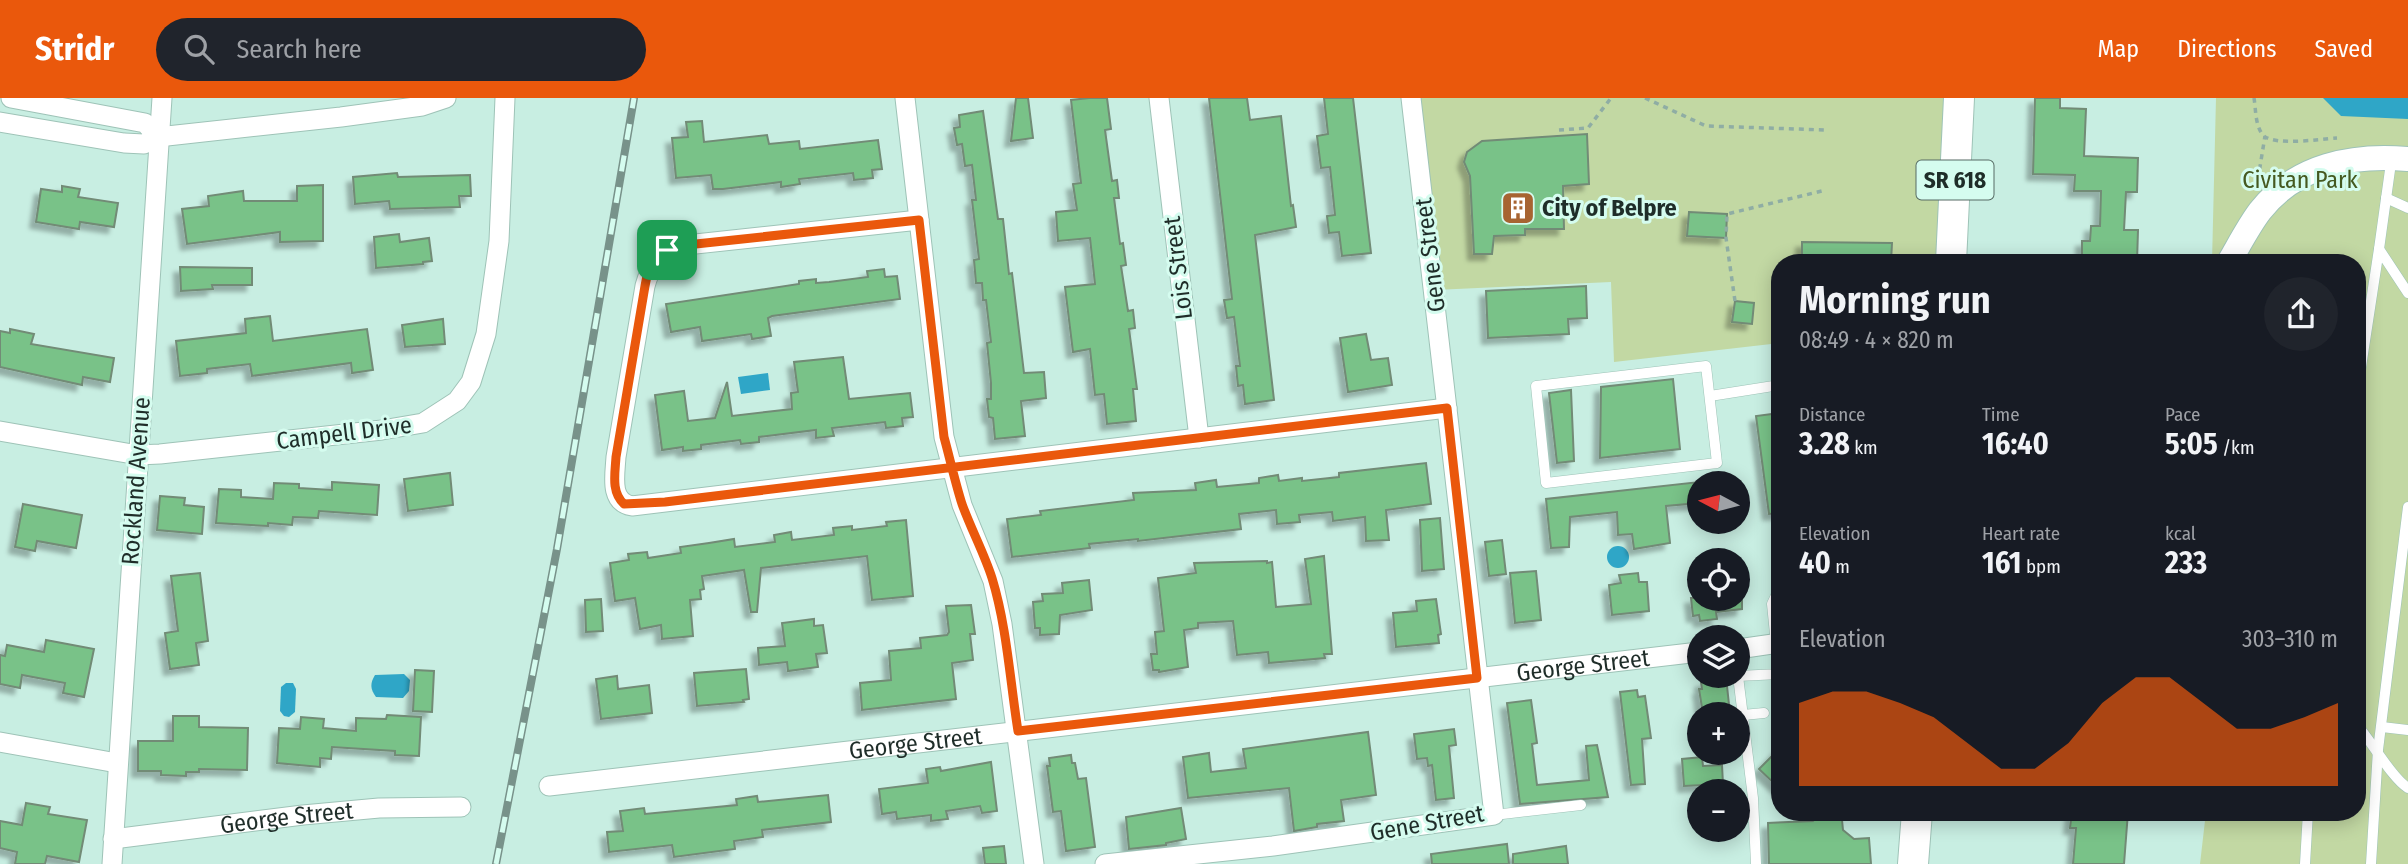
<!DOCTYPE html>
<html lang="en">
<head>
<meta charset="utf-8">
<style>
  body { margin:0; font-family:"Fira Sans Condensed",sans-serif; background:#20242c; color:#f1f3f6; height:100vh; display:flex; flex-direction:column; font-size:26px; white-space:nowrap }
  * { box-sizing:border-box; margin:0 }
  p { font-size:23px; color:#9ea1a6 }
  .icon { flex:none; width:38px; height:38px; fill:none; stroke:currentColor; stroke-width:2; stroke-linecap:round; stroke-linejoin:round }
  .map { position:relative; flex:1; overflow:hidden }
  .details { position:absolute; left:1771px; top:156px; width:595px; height:567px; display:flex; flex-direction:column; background:#171b24; border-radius:28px; box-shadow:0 4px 18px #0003 }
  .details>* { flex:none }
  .needle { width:46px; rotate:277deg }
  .tools { position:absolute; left:1687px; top:373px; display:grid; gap:14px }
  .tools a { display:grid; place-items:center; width:63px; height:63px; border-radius:50%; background:#171b24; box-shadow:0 4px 18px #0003; font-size:35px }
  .pin { position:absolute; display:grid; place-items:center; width:60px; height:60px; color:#fff; margin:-30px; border-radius:14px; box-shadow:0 4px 10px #0006 }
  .round { display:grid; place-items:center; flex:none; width:74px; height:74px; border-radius:37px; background:#20242c }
  .headline { display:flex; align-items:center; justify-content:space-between; height:119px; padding:0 28px }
  h1 { font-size:38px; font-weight:700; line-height:52px }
  .stats { display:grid; grid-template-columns:repeat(3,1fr); gap:10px; height:119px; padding:7px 28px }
  .stats div { display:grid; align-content:center }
  .stats b { font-size:30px; font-weight:700 }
  .stats small { font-size:19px; font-weight:400 }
  .stats p { font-size:19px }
  .chart { height:196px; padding:14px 28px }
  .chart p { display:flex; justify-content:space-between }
  .chart svg { width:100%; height:126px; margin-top:7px; fill:#ea580c; opacity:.7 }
  header { display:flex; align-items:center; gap:42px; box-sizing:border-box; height:98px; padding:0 35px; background:#ea580c; color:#fff }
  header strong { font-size:33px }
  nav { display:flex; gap:38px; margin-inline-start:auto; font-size:24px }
  .search { width:490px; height:63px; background:#20242c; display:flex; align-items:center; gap:18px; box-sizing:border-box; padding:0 24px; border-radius:38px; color:#9ea1a6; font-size:26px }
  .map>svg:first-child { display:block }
  .green { fill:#c2d8a3 }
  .water { fill:#2fa6c7 }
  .building { fill:#79c288; stroke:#728b76; stroke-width:2; filter:url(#shadow) }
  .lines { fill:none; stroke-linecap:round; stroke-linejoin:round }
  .service-casing { stroke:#9ec3b7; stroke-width:11 }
  .minor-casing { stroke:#9ec3b7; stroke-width:21 }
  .tertiary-casing { stroke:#9ec3b7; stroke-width:26 }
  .primary-casing { stroke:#9ec3b7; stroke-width:32 }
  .path { stroke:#8fada4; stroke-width:3.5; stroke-dasharray:5 5; stroke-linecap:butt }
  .service { stroke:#fff; stroke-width:10 }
  .minor { stroke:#fff; stroke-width:19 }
  .tertiary { stroke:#fff; stroke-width:24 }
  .primary { stroke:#fff; stroke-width:30 }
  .rail-casing { stroke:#78928a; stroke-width:8 }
  .rail { stroke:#d5fcef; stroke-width:5; stroke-dasharray:16; stroke-linecap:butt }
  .route-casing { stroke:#fff; stroke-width:14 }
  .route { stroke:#ea580c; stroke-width:9 }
  .labels { text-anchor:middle; stroke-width:6; stroke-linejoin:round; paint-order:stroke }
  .shield { fill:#d5fcef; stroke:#566b64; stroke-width:2 }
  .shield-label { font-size:23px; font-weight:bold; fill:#1f2d29 }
  .park-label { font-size:24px; fill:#455920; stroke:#d5fcef }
  .poi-label { font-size:24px; font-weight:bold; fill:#1f2d29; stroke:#d5fcef; text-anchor:start }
  .street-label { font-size:24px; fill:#1f2d29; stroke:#d5fcef }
</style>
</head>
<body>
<header>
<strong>Stridr</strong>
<div class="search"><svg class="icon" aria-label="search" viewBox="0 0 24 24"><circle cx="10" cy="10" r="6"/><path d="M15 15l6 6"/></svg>Search here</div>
<nav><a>Map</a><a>Directions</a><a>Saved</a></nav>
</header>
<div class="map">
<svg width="2408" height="766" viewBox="0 0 2408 766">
  <defs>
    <filter id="shadow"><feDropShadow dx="-6" dy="6" stdDeviation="2" flood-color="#0004"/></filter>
  </defs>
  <rect width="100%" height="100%" fill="#c8eee2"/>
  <g class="green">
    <polygon points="1411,0 1959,0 1951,164 1780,164 1780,245 1614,264 1611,184 1435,192"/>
    <polygon points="2216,0 2408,0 2408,766 2200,766 2206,714 2357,714 2357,164 2212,164"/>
  </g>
  <g class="water">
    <polygon points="2323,0 2408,0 2408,21 2341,18"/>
    <polygon points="768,275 770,292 741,296 738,279"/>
    <circle cx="1618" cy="459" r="11"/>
    <path d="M404,576L410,582L409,593L403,600L376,599C370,591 370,585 375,577Z"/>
    <polygon points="286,585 293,585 296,591 295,614 289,619 284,618 280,613 281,589"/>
  </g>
  <g class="building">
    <polygon points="1016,0 1028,0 1033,40 1011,43"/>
    <polygon points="1089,0 1107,0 1111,31 1105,32 1112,83 1117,82 1119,100 1114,100 1120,146 1123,145 1126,167 1121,168 1128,213 1133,212 1135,230 1129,231 1137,291 1133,291 1136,323 1107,326 1104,296 1095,297 1090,251 1073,254 1065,189 1095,186 1090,140 1058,143 1056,114 1077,112 1073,86 1081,85 1071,2"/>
    <polygon points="1209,0 1247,0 1250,22 1281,18 1291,108 1293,107 1296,129 1255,137 1274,302 1245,306 1243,287 1238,288 1236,268 1240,268 1234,219 1227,220 1224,202 1232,201"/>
    <polygon points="1324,0 1353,0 1371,155 1342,158 1339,134 1329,135 1327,118 1335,117 1330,69 1321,70 1317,38 1328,36"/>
    <polygon points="2035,0 2060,0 2060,10 2086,11 2084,58 2138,60 2137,94 2126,94 2124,132 2138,132 2137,164 2082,164 2082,143 2090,143 2091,128 2100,128 2101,93 2074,93 2075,77 2033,76"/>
    <polygon points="983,13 998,121 1003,121 1009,176 1012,175 1024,275 1044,274 1046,300 1021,303 1025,338 995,341 993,320 989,319 987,301 991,301 991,285 987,245 991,244 986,202 983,202 982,185 976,185 974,162 979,161 972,102 976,102 972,67 965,68 962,46 957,47 954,30 960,29 959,17"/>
    <polygon points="702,23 704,44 767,37 769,46 799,43 800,51 878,42 882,71 872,72 873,80 854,82 853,75 799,81 800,86 781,89 781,84 723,91 713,91 711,77 676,80 672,40 688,39 686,24"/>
    <polygon points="1587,36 1589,86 1563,88 1564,131 1525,131 1525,137 1494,138 1492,156 1474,156 1470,78 1464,64 1467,54 1482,43"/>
    <polygon points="397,75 398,79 470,77 471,98 459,98 460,109 390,111 389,103 355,106 353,79"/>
    <polygon points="323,87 323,143 280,144 280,134 187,146 182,111 209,108 208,98 243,93 244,103 297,103 297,88"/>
    <polygon points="62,88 80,91 78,99 118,105 114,129 80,124 79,131 36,124 41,91 62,94"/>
    <polygon points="1689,114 1727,116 1726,140 1687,138"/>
    <polygon points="399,136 400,144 429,140 432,163 423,164 423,166 376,170 374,139"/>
    <polygon points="1802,144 1892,145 1891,164 1802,164"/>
    <polygon points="180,169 252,170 252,187 212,187 213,191 181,193"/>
    <polygon points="884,171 885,179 897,178 900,201 772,218 768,220 771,238 752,241 751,236 702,243 700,229 671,234 666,206 799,186 799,183 816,181 816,185 829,184 868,179 867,173"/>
    <polygon points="1586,188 1587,220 1568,221 1569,236 1488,240 1486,193"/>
    <polygon points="1735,203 1754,205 1752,226 1732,224"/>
    <polygon points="270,218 273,243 367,231 373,272 352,275 351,265 252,278 250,266 207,271 207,275 180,278 176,243 246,235 245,221"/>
    <polygon points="443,221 445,246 405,249 402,227"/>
    <polygon points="10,231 34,236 31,246 114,260 110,284 83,279 82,287 0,269 0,233 10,235"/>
    <polygon points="1366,236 1371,262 1388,260 1392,287 1348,294 1340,240"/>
    <polygon points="843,259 849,301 910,295 913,319 902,320 903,328 886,330 885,324 832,330 834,338 816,340 816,332 759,339 759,344 741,346 740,342 701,347 701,351 683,353 683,349 662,352 655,297 684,293 688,323 715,320 727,284 732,318 792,311 791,295 798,294 794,264"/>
    <polygon points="1673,281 1680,351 1600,360 1601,289"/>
    <polygon points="1571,292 1574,363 1557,365 1549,295"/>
    <polygon points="1780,315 1780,415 1769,416 1756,318"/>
    <polygon points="1426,365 1431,406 1386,412 1389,442 1366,443 1365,419 1333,423 1332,414 1299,417 1300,424 1277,426 1276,412 1239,416 1241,431 1138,443 1138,441 1089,446 1090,450 1012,459 1007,421 1041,417 1040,413 1134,402 1133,395 1196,392 1195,385 1216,382 1217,389 1259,385 1259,380 1278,377 1279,383 1302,380 1302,383 1339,379 1339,375"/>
    <polygon points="450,375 453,407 408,413 404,381"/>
    <polygon points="332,384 379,387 377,417 319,413 318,420 293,419 292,427 268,425 268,428 216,425 219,391 241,392 241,399 273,401 274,385 299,386 299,390 332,392"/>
    <polygon points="1699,384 1699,405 1666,408 1670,445 1634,451 1632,436 1618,437 1617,414 1570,419 1569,449 1551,450 1546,401"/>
    <polygon points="160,398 185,400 184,407 204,409 202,436 157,432"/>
    <polygon points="23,406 82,417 76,450 37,443 35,453 15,449"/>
    <polygon points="1440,420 1444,471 1422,473 1420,422"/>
    <polygon points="906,422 913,498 872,502 867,458 761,470 757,514 751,514 744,472 702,478 704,491 700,492 701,501 690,502 693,538 662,541 661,527 640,531 635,500 615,503 610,465 629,462 628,456 647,454 648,460 681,455 680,449 709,445 734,441 735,449 775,444 774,437 791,434 792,442 834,437 833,430 852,428 852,432 887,428 886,424"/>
    <polygon points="1502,442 1506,476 1489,478 1485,444"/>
    <polygon points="1324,458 1332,556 1324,556 1325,560 1269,565 1268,554 1237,557 1233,523 1198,525 1198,530 1184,532 1188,569 1159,574 1159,572 1153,572 1151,556 1157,556 1155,534 1164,533 1158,480 1196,475 1194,465 1267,463 1267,465 1272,464 1276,509 1311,506 1305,461"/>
    <polygon points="1536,473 1541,522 1515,525 1510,475"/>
    <polygon points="200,475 208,543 196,545 199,567 170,571 165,535 178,533 171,478"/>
    <polygon points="1638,475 1639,484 1647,484 1649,513 1612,517 1609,487 1621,485 1619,477"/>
    <polygon points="1089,482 1092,512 1060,517 1059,536 1040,537 1040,530 1035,530 1033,504 1043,503 1042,496 1063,495 1062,485"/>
    <polygon points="1691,500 1742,500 1742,511 1716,514 1717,521 1700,523 1699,517 1693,518"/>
    <polygon points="601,501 603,533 586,534 585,502"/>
    <polygon points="1436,501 1441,536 1438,537 1439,545 1396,549 1393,515 1417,513 1416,503"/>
    <polygon points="971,507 975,536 970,536 973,562 952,565 956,601 862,612 860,585 891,582 889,553 921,550 920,540 947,537 949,534 946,508"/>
    <polygon points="814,521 814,528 823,527 827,555 816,556 818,569 788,573 787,564 759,567 758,550 785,548 782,525"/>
    <polygon points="46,542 94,551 84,599 63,595 65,585 22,577 20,590 0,586 0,557 5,558 7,547 44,554"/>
    <polygon points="746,571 749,601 743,602 744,604 697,608 694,575"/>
    <polygon points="415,572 434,573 432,614 413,613"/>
    <polygon points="617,578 618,591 649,587 652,615 601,621 596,581"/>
    <polygon points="1723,581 1724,588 1727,588 1730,616 1703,616 1699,591 1702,591 1701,584"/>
    <polygon points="1637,592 1638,599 1645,598 1651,640 1642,641 1645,686 1631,687 1620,594"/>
    <polygon points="1531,602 1537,645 1532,646 1537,687 1589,682 1586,648 1597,647 1608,699 1520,706 1507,605"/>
    <polygon points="387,617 421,619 419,658 395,657 395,653 332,649 331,661 320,660 320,669 277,665 279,630 300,631 301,619 324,621 323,630 356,633 356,620 386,621"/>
    <polygon points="173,618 199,618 199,629 248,630 247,672 199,671 199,674 186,674 186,678 161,677 161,673 138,673 138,643 173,643"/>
    <polygon points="1454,631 1456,647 1449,648 1454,700 1436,702 1432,667 1428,668 1427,660 1417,661 1414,636"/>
    <polygon points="1368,634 1376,697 1341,702 1344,723 1317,726 1317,729 1294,733 1289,690 1188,700 1183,659 1209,655 1211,674 1246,670 1243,651"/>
    <polygon points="1780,650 1780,691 1759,671"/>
    <polygon points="1071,657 1072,665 1075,665 1078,681 1086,680 1095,749 1066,753 1061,713 1053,714 1047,668 1050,668 1049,660"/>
    <polygon points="1702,659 1703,668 1722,667 1723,686 1684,688 1682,661"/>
    <polygon points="991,664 997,713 982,715 980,708 946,713 948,721 931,723 931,717 897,721 896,714 882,716 879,691 928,685 926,671 940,669 941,673"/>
    <polygon points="828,697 831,724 762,732 763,739 734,743 735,751 674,759 672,747 609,754 607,734 623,733 620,713 644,710 645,716 737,707 736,701 757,698 758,704"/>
    <polygon points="26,705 50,709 48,716 87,722 79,764 47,758 45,766 15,766 17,754 0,750 0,723 22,727"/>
    <polygon points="1181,710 1186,741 1166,745 1166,747 1129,751 1126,719"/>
    <polygon points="2072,714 2128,714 2124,766 2073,766 2076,730 2070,730"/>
    <polygon points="1810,721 1842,722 1843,732 1854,741 1869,740 1871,766 1769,766 1768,725 1812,723"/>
    <polygon points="1507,746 1509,766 1432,766 1431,756"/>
    <polygon points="1004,748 1006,766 985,766 983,750"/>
    <polygon points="1566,748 1568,766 1513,766 1513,756"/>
  </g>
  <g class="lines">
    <g class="service-casing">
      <g id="service">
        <polyline points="2386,100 2408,110"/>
        <polyline points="2379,151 2390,72 2387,61"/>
        <polygon points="1706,268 1717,365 1546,385 1536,288"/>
        <polyline points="2357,295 2379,151 2408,195"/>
        <polyline points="1710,298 1780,287"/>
        <polyline points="1738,578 1753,700 1756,766"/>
        <polyline points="1738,578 1779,576 1772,506 1780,489"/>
        <polyline points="1743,617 1764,615"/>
        <path d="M2357,627C2372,644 2392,680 2408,690"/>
        <polyline points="2382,629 2408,632"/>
        <polyline points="1494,717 1581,707"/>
        <polyline points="2305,766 2308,714"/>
        <polyline points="2371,766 2378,652 2408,409"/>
      </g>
    </g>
    <g class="minor-casing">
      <g id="minor">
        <polyline points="11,0 145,25 158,39"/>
        <polyline points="905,0 944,339 962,407 993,483 1002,526 1034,766"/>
        <polyline points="1159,0 1199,340"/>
        <polyline points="0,24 124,45 144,46 158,39 341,19 422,8 446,0"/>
        <path d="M919,122L677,148C659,156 650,169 645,188L616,359C615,377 609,404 632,408L1447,310"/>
        <polyline points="0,333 138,357 160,356 382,332 423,325 457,303 471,284 486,236 499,143 505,0"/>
        <polyline points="1738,551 1780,545"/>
        <polyline points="0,644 117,665"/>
        <path id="s1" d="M549,688L1699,554"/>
        <path id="s2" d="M113,741L303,717L379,710L461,709"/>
        <polyline points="112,766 162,0"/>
        <polyline points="1105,766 1273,748 1494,717 1411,0"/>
      </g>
    </g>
    <g class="tertiary-casing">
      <path id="tertiary" d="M2229,164C2239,147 2248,129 2260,113C2296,67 2353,56 2408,61"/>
    </g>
    <g class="primary-casing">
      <g id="primary">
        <polyline points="1951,164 1959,0"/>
        <polyline points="1913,766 1917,714"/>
      </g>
    </g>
    <g class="path">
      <polyline points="1645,0 1706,28 1825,32"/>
      <path d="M2254,0C2256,12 2255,29 2264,38C2276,48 2320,41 2337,40"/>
      <polyline points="1559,32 1588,30 1611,0"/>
      <polyline points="2258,81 2265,38"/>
      <polyline points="1735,203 1726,140 1727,116 1826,92"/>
    </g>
    <use href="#service" class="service"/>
    <use href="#minor" class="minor"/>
    <use href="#tertiary" class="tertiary"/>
    <use href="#primary" class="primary"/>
    <g class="rail-casing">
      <polyline id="rail" points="496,766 557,451 634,0"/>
    </g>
    <use href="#rail" class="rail"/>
  </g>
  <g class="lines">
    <g class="route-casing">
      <path id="route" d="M667,152L648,173L645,188L616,359C615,376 611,394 624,406L665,404L1447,310L1477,580L1018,633C1010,583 1007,529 992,480C984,455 971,431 962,406C955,384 950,361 944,339L919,122L677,148L667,152"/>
    </g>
    <use href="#route" class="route"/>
  </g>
  <defs>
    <g id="building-square" transform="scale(1.75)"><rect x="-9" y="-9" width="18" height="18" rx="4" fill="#a76432" stroke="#d5fcef"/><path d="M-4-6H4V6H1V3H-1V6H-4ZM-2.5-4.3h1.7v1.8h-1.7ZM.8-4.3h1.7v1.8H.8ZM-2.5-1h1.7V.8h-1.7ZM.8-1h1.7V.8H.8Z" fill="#fff"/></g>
  </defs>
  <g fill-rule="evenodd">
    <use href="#building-square" x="1518" y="110"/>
  </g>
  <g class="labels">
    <rect class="shield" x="1916.5" y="62.5" width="77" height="39" rx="5"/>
    <g class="shield-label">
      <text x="1955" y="90">SR 618</text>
    </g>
    <g class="park-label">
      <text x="2300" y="90">Civitan Park</text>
    </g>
    <g class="poi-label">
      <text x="1542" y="118">City of Belpre</text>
    </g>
    <g class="street-label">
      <text transform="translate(1430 157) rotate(-97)" y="8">Gene Street</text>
      <text transform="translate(1178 170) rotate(-97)" y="8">Lois Street</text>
      <text transform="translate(344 335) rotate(-7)" y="8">Campell Drive</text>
      <text transform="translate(136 383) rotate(-86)" y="8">Rockland Avenue</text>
      <text dy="8" stroke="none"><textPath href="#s1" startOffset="1041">George Street</textPath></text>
      <text dy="8" stroke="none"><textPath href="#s1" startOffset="369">George Street</textPath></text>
      <text dy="8" stroke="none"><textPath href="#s2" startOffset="175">George Street</textPath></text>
      <text transform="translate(1427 725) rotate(-10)" y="8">Gene Street</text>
    </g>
  </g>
</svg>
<div class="tools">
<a><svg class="needle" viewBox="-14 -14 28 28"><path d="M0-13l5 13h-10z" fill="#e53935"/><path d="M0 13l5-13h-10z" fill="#9ea1a6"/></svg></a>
<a><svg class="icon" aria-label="locate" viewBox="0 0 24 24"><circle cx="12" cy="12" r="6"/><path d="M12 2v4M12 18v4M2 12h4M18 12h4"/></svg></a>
<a><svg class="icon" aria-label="layers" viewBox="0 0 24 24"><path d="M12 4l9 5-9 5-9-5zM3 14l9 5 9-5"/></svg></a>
<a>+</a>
<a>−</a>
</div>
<div class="pin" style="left:667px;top:152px;background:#1e9e55"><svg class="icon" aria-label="arrive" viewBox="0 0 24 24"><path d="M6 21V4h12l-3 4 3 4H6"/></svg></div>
<section class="details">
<div class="headline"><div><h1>Morning run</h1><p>08:49 · 4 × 820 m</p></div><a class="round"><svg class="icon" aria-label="share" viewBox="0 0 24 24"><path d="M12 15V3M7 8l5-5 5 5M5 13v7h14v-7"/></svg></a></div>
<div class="stats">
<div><p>Distance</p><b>3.28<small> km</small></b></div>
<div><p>Time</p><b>16:40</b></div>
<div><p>Pace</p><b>5:05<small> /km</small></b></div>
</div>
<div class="stats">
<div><p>Elevation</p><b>40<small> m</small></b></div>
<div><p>Heart rate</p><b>161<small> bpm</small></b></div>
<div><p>kcal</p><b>233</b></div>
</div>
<div class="chart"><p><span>Elevation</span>303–310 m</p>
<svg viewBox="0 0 160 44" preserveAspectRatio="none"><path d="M0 44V15L10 11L20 11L30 15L40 20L50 29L60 38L70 38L80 29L90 15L100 6L110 6L120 15L130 24L140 24L150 20L160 15V44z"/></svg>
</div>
</section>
</div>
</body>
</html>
